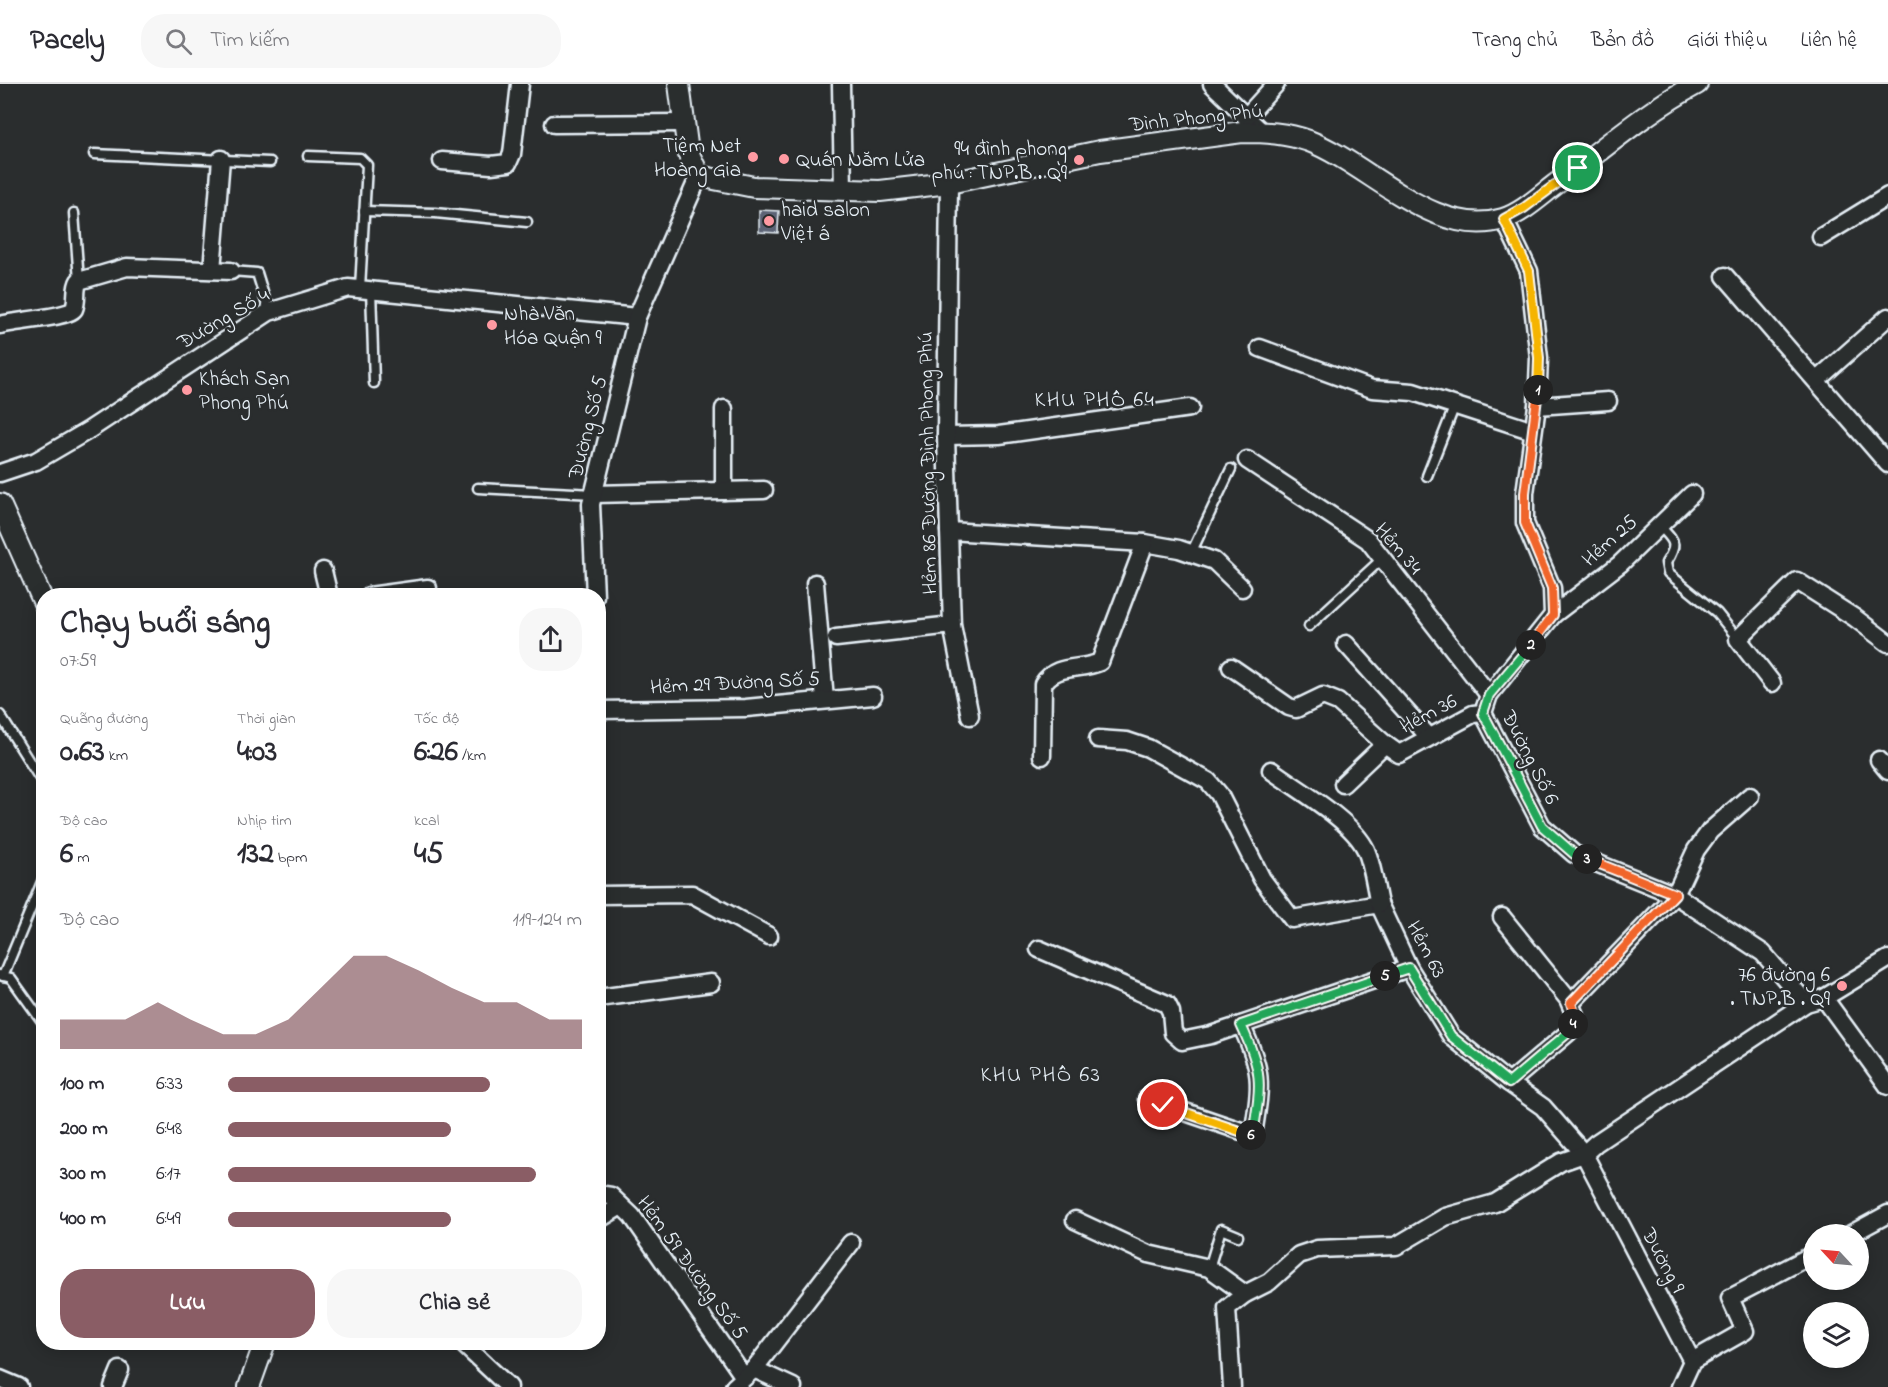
<!DOCTYPE html>
<html lang="vi">
<head>
<meta charset="utf-8">
<style>
  body { margin:0; font-family:"Indie Flower",sans-serif; background:#f7f7f7; color:#2b2b33; height:100vh; display:flex; flex-direction:column; font-size:22px; white-space:nowrap }
  * { box-sizing:border-box; margin:0 }
  p { font-size:20px; color:#7c7c81 }
  .icon { flex:none; width:33px; height:33px; fill:none; stroke:currentColor; stroke-width:2; stroke-linecap:round; stroke-linejoin:round }
  .map { position:relative; flex:1; overflow:hidden }
  .sheet { position:absolute; left:36px; top:504px; width:570px; height:762px; display:flex; flex-direction:column; background:#fff; border-radius:24px; box-shadow:0 3px 15px #0003 }
  .sheet>* { flex:none }
  .needle { width:39px; rotate:296deg }
  .controls { position:absolute; left:1803px; top:1140px; display:grid; gap:12px }
  .controls a { display:grid; place-items:center; width:66px; height:66px; border-radius:50%; background:#fff; box-shadow:0 3px 15px #0003; font-size:30px }
  .pin { position:absolute; display:grid; place-items:center; width:51px; height:51px; color:#fff; margin:-26px; border:3px solid #fff; border-radius:50%; box-shadow:0 2px 6px #0007 }
  .km { position:absolute; width:30px; height:30px; margin:-15px; border-radius:50%; background:#222; color:#fff; font-size:16px; line-height:30px; text-align:center }
  .round { display:grid; place-items:center; flex:none; width:63px; height:63px; border-radius:24px; background:#f7f7f7 }
  .head { display:flex; align-items:center; justify-content:space-between; height:102px; padding:0 24px }
  h1 { font-size:33px; font-weight:700; line-height:45px }
  .stats { display:grid; grid-template-columns:repeat(3,1fr); gap:9px; height:102px; padding:6px 24px }
  .stats div { display:grid; align-content:center }
  .stats b { font-size:30px; font-weight:700 }
  .stats small { font-size:16px; font-weight:400 }
  .stats p { font-size:16px }
  .chart { height:168px; padding:12px 24px }
  .chart p { display:flex; justify-content:space-between }
  .chart svg { width:100%; height:108px; margin-top:6px; fill:#8a5d65; opacity:.7 }
  .cta { display:flex; gap:12px; margin-top:auto; padding:12px 24px }
  .cta a { flex:1; height:69px; border-radius:24px; background:#8a5d65; color:#fff; font-size:24px; font-weight:700; line-height:69px; text-align:center }
  .cta a+a { background:#f7f7f7; color:#2b2b33 }
  ul { padding:0 24px; list-style:none; font-size:20px }
  li { display:grid; grid-template-columns:96px 72px 1fr; align-items:center; height:45px }
  li i { height:15px; border-radius:8px; background:#8a5d65 }
  header { display:flex; align-items:center; gap:36px; box-sizing:border-box; height:84px; padding:0 30px; background:#fff; border-bottom:2px solid #e1e1e2 }
  header strong { font-size:28px }
  nav { display:flex; gap:33px; margin-inline-start:auto; font-size:21px }
  .search { width:420px; height:54px; background:#f7f7f7; display:flex; align-items:center; gap:15px; box-sizing:border-box; padding:0 21px; border-radius:24px; color:#7c7c81; font-size:22px }
  .map>svg:first-child { display:block }
  .building { fill:#5b6475; stroke:#e8f1f8; stroke-width:1.5 }
  .lines { fill:none; stroke-linecap:round; stroke-linejoin:round }
  .service-casing { stroke:#e8f1f8; stroke-width:13 }
  .minor-casing { stroke:#e8f1f8; stroke-width:21 }
  .tertiary-casing { stroke:#e8f1f8; stroke-width:24 }
  .service { stroke:#2a2d2e; stroke-width:8 }
  .minor { stroke:#2a2d2e; stroke-width:16 }
  .tertiary { stroke:#2a2d2e; stroke-width:20 }
  .split-1-casing { stroke:#fff; stroke-width:12 }
  .split-2-casing { stroke:#fff; stroke-width:12 }
  .split-3-casing { stroke:#fff; stroke-width:12 }
  .split-4-casing { stroke:#fff; stroke-width:12 }
  .split-5-casing { stroke:#fff; stroke-width:12 }
  .split-6-casing { stroke:#fff; stroke-width:12 }
  .split-7-casing { stroke:#fff; stroke-width:12 }
  .split-1 { stroke:#f5b400; stroke-width:8 }
  .split-2 { stroke:#f0652b; stroke-width:8 }
  .split-3 { stroke:#22a559; stroke-width:8 }
  .split-4 { stroke:#f0652b; stroke-width:8 }
  .split-5 { stroke:#22a559; stroke-width:8 }
  .split-6 { stroke:#22a559; stroke-width:8 }
  .split-7 { stroke:#f5b400; stroke-width:8 }
  .poi-dot { fill:#ff9aa2; stroke:#2a2d2e; stroke-width:2 }
  .labels { text-anchor:middle; stroke-width:5; stroke-linejoin:round; paint-order:stroke }
  .street-label { font-size:21px; fill:#e8f1f8; stroke:#2a2d2e }
  .poi-label { font-size:21px; fill:#e8f1f8; stroke:#2a2d2e; text-anchor:start }
  .neighbourhood-label { font-size:22px; letter-spacing:1.5px; fill:#e8f1f8; stroke:#2a2d2e }
</style>
</head>
<body>
<header>
<strong>Pacely</strong>
<div class="search"><svg class="icon" aria-label="search" viewBox="0 0 24 24"><circle cx="10" cy="10" r="6"/><path d="M15 15l6 6"/></svg>Tìm kiếm</div>
<nav><a>Trang chủ</a><a>Bản đồ</a><a>Giới thiệu</a><a>Liên hệ</a></nav>
</header>
<div class="map">
<svg width="1888" height="1303" viewBox="0 0 1888 1303">
  <rect width="100%" height="100%" fill="#2a2d2e"/>
  <filter id="ink" filterUnits="userSpaceOnUse"><feTurbulence type="fractalNoise" baseFrequency=".0167" numOctaves="2"/><feDisplacementMap in="SourceGraphic" scale="12" xChannelSelector="R" yChannelSelector="G"/><feConvolveMatrix kernelMatrix="1 2 1 2 8 2 1 2 1" color-interpolation-filters="sRGB"/></filter>
  <g filter="url(#ink)">
    <polygon class="building" points="759,126 779,127 778,149 759,148"/>
    <g class="lines">
      <g class="service-casing">
        <g id="service">
          <polyline points="94,70 270,78"/>
          <polyline points="308,72 360,74 367,81 360,204"/>
          <polyline points="364,127 435,129 527,138"/>
          <polyline points="74,129 79,197"/>
          <polyline points="231,187 257,189 269,228"/>
          <polyline points="371,205 374,299"/>
          <polyline points="1427,392 1455,321"/>
          <polyline points="478,404 594,410"/>
          <path d="M1659,441C1674,458 1679,458 1666,479L1668,489L1717,529L1738,555"/>
          <polyline points="1192,467 1231,385"/>
          <polyline points="1309,542 1383,474"/>
          <polyline points="0,631 44,701"/>
          <polyline points="0,891 11,894 44,940"/>
          <polyline points="3,892 44,793"/>
          <polyline points="1209,1184 1221,1145 1238,1152"/>
        </g>
      </g>
      <g class="minor-casing">
        <g id="minor">
          <polyline points="841,0 843,106"/>
          <polyline points="1212,0 1262,48"/>
          <polyline points="1246,33 1276,0"/>
          <polyline points="554,40 683,39"/>
          <polyline points="442,77 491,81 508,79 512,70 520,0"/>
          <polyline points="1504,135 1529,187 1539,274 1537,322 1525,409 1525,439 1552,504 1553,531 1489,611 1483,629 1542,742 1574,770 1675,811 1763,869 1806,919"/>
          <polyline points="1821,153 1888,112"/>
          <polyline points="212,186 221,75"/>
          <polyline points="1725,192 1888,380"/>
          <path d="M0,241C13,237 70,233 74,225C78,216 74,205 79,197L127,183L231,187"/>
          <polyline points="1260,264 1372,305 1413,308 1533,347"/>
          <polyline points="1817,296 1888,233"/>
          <polyline points="1537,322 1608,317"/>
          <polyline points="946,352 999,351 1190,324"/>
          <polyline points="1247,376 1368,456 1489,611"/>
          <polyline points="0,389 36,377 89,346 269,228 348,204 637,233"/>
          <polyline points="724,407 724,325"/>
          <polyline points="594,410 764,406"/>
          <polyline points="949,447 1145,459 1179,465 1214,477 1242,504"/>
          <polyline points="323,487 329,512"/>
          <polyline points="815,499 825,616"/>
          <polyline points="369,512 428,504"/>
          <polyline points="595,512 591,420 637,233 699,92"/>
          <polyline points="1553,531 1620,480 1692,410"/>
          <polyline points="952,541 970,632"/>
          <polyline points="836,554 952,541 946,352 949,99"/>
          <polyline points="1346,560 1429,653"/>
          <polyline points="1231,583 1289,623 1296,625 1323,612 1338,618 1385,660"/>
          <polyline points="1772,599 1738,555 1797,497 1855,534 1888,559"/>
          <polyline points="598,626 746,624 873,612"/>
          <polyline points="1098,655 1127,657 1148,664 1208,697 1219,710 1262,795 1292,835 1379,820 1409,884 1451,952 1509,999 1543,1023 1584,1070 1692,1277"/>
          <path d="M1042,672L1043,600C1056,579 1080,587 1100,578L1145,459"/>
          <polyline points="1879,676 1888,687"/>
          <path d="M1271,686C1298,706 1352,736 1366,766C1373,782 1375,803 1379,820"/>
          <polyline points="1343,700 1385,660 1399,670 1473,630 1483,629"/>
          <polyline points="598,811 692,810 769,852"/>
          <polyline points="1502,833 1568,915 1575,931 1569,948 1509,999"/>
          <polyline points="1039,865 1167,920 1171,928 1173,949 1182,957 1211,951 1409,884"/>
          <polyline points="598,914 711,899"/>
          <polyline points="1824,914 1888,1002"/>
          <polyline points="1571,919 1675,811 1696,766 1710,747 1750,712"/>
          <path d="M1147,1015L1253,1051C1261,1000 1264,989 1241,941"/>
          <polyline points="598,1110 611,1112 632,1132 744,1293"/>
          <polyline points="598,1136 621,1122"/>
          <polyline points="1075,1136 1148,1170 1209,1184 1245,1210"/>
          <polyline points="1851,1150 1888,1130"/>
          <polyline points="461,1258 509,1303"/>
          <polyline points="1692,1277 1745,1247 1730,1214 1814,1170"/>
          <polyline points="754,1285 851,1159"/>
          <polyline points="0,1295 19,1303"/>
          <polyline points="113,1303 120,1286"/>
          <polyline points="734,1303 754,1285 793,1303"/>
          <polyline points="1232,1303 1227,1224 1245,1210 1269,1198 1299,1171 1317,1165 1396,1162 1445,1133 1495,1119 1561,1078 1584,1070 1596,1059 1806,919 1824,914 1888,875"/>
          <polyline points="1680,1303 1692,1277"/>
        </g>
      </g>
      <g class="tertiary-casing">
        <g id="tertiary">
          <path d="M679,0L688,68L699,92L754,103L880,107L949,99L1100,67L1242,48C1265,48 1286,49 1309,57C1369,80 1435,156 1503,135C1523,129 1542,110 1560,97C1604,64 1648,26 1697,0"/>
          <polyline points="0,420 44,519"/>
          <polyline points="249,1303 265,1258"/>
        </g>
      </g>
      <use href="#service" class="service"/>
      <use href="#minor" class="minor"/>
      <use href="#tertiary" class="tertiary"/>
    </g>
  </g>
  <g class="lines" filter="url(#ink)">
    <g class="split-1-casing">
      <polyline id="split-1" points="1538,306 1539,274 1529,187 1504,135 1524,124 1578,84"/>
    </g>
    <g class="split-2-casing">
      <polyline id="split-2" points="1531,561 1553,531 1552,504 1525,439 1525,409 1538,306"/>
    </g>
    <g class="split-3-casing">
      <polyline id="split-3" points="1531,561 1489,611 1483,629 1542,742 1574,770 1587,775"/>
    </g>
    <g class="split-4-casing">
      <polyline id="split-4" points="1573,940 1575,931 1571,919 1675,810 1587,775"/>
    </g>
    <g class="split-5-casing">
      <polyline id="split-5" points="1385,892 1409,884 1451,952 1509,999 1569,948 1573,940"/>
    </g>
    <g class="split-6-casing">
      <path id="split-6" d="M1251,1051H1253C1261,1000 1264,990 1241,941L1385,892"/>
    </g>
    <g class="split-7-casing">
      <polyline id="split-7" points="1163,1021 1251,1051"/>
    </g>
    <use href="#split-1" class="split-1"/>
    <use href="#split-2" class="split-2"/>
    <use href="#split-3" class="split-3"/>
    <use href="#split-4" class="split-4"/>
    <use href="#split-5" class="split-5"/>
    <use href="#split-6" class="split-6"/>
    <use href="#split-7" class="split-7"/>
  </g>
  <g class="poi-dot">
    <circle cx="753" cy="73" r="6"/>
    <circle cx="784" cy="75" r="6"/>
    <circle cx="1079" cy="76" r="6"/>
    <circle cx="769" cy="137" r="6"/>
    <circle cx="492" cy="241" r="6"/>
    <circle cx="187" cy="306" r="6"/>
    <circle cx="1842" cy="902" r="6"/>
  </g>
  <g class="labels">
    <g class="street-label">
      <text transform="translate(1196 33) rotate(-6)" y="7">Đình Phong Phú</text>
      <text transform="translate(223 234) rotate(-30)" y="7">Đường Số 4</text>
      <text transform="translate(587 343) rotate(-76)" y="7">Đường Số 5</text>
      <text transform="translate(927 379) rotate(-91)" y="7">Hẻm 86 Đường Đình Phong Phú</text>
      <text transform="translate(1609 456) rotate(-42)" y="7">Hẻm 25</text>
      <text transform="translate(1399 464) rotate(49)" y="7">Hẻm 34</text>
      <text transform="translate(735 598) rotate(-3)" y="7">Hẻm 29 Đường Số 5</text>
      <text transform="translate(1428 629) rotate(-28)" y="7">Hẻm 36</text>
      <text transform="translate(1531 673) rotate(63)" y="7">Đường Số 6</text>
      <text transform="translate(1427 865) rotate(62)" y="7">Hẻm 63</text>
      <text transform="translate(1664 1176) rotate(62)" y="7">Đường 9</text>
      <text transform="translate(693 1183) rotate(54)" y="7">Hẻm 59 Đường Số 5</text>
    </g>
    <g class="poi-label">
      <text x="741" y="68" text-anchor="end">Tiệm Net<tspan x="741" dy="24">Hoàng Gia</tspan></text>
      <text x="1067" y="71" text-anchor="end">94 đình phong<tspan x="1067" dy="24">phú : TNP.B . Q9</tspan></text>
      <text x="796" y="82">Quán Năm Lửa</text>
      <text x="781" y="132">haid salon<tspan x="781" dy="24">Việt á</tspan></text>
      <text x="504" y="236">Nhà Văn<tspan x="504" dy="24">Hóa Quận 9</tspan></text>
      <text x="199" y="301">Khách Sạn<tspan x="199" dy="24">Phong Phú</tspan></text>
      <text x="1830" y="897" text-anchor="end">76 đường 6<tspan x="1830" dy="24">. TNP.B . Q9</tspan></text>
    </g>
    <g class="neighbourhood-label">
      <text x="1095" y="322">KHU PHỐ 64</text>
      <text x="1041" y="997">KHU PHỐ 63</text>
    </g>
  </g>
</svg>
<div class="controls">
<a><svg class="needle" viewBox="-14 -14 28 28"><path d="M0-13l5 13h-10z" fill="#e53935"/><path d="M0 13l5-13h-10z" fill="#7c7c81"/></svg></a>
<a><svg class="icon" aria-label="layers" viewBox="0 0 24 24"><path d="M12 4l9 5-9 5-9-5zM3 14l9 5 9-5"/></svg></a>
</div>
<div class="pin" style="left:1578px;top:84px;background:#1e9e55"><svg class="icon" aria-label="arrive" viewBox="0 0 24 24"><path d="M6 21V4h12l-3 4 3 4H6"/></svg></div>
<div class="pin" style="left:1163px;top:1021px;background:#d93025"><svg class="icon" aria-label="check" viewBox="0 0 24 24"><path d="M5 12l5 5 9-10"/></svg></div>
<b class="km" style="left:1538px;top:306px">1</b>
<b class="km" style="left:1531px;top:561px">2</b>
<b class="km" style="left:1587px;top:775px">3</b>
<b class="km" style="left:1573px;top:940px">4</b>
<b class="km" style="left:1385px;top:892px">5</b>
<b class="km" style="left:1251px;top:1051px">6</b>
<section class="sheet">
<div class="head"><div><h1>Chạy buổi sáng</h1><p>07:59</p></div><a class="round"><svg class="icon" aria-label="share" viewBox="0 0 24 24"><path d="M12 15V3M7 8l5-5 5 5M5 13v7h14v-7"/></svg></a></div>
<div class="stats">
<div><p>Quãng đường</p><b>0.63<small> km</small></b></div>
<div><p>Thời gian</p><b>4:03</b></div>
<div><p>Tốc độ</p><b>6:26<small> /km</small></b></div>
</div>
<div class="stats">
<div><p>Độ cao</p><b>6<small> m</small></b></div>
<div><p>Nhịp tim</p><b>132<small> bpm</small></b></div>
<div><p>kcal</p><b>45</b></div>
</div>
<div class="chart"><p><span>Độ cao</span>119–124 m</p>
<svg viewBox="0 0 160 44" preserveAspectRatio="none"><path d="M0 44V32L10 32L20 32L30 25L40 32L50 38L60 38L70 32L80 19L90 6L100 6L110 12L120 19L130 25L140 25L150 32L160 32V44z"/></svg>
</div>
<ul>
<li><b>100 m</b>6:33<i style="width:74%"></i></li>
<li><b>200 m</b>6:48<i style="width:63%"></i></li>
<li><b>300 m</b>6:17<i style="width:87%"></i></li>
<li><b>400 m</b>6:49<i style="width:63%"></i></li>
</ul>
<div class="cta"><a>Lưu</a><a>Chia sẻ</a></div>
</section>
</div>
</body>
</html>
